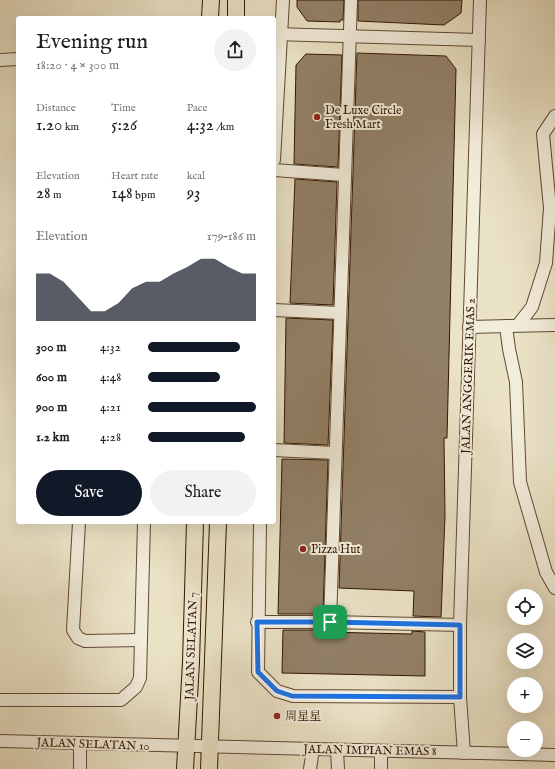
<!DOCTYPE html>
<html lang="en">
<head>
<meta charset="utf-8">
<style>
  body { margin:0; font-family:"IM FELL English","Noto Serif SC",serif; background:#f2f2f2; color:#202124; height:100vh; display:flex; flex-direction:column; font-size:15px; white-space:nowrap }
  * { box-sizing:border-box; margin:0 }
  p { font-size:13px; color:#757577 }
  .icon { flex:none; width:22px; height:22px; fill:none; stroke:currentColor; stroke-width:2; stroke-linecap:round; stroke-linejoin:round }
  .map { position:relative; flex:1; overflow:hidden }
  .details { position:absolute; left:16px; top:16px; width:260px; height:508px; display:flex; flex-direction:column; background:#fff; border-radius:4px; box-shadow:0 4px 16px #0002 }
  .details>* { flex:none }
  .tools { position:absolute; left:507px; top:589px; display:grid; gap:8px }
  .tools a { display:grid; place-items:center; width:36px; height:36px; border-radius:50%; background:#fff; box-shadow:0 4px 16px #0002; font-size:20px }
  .pin { position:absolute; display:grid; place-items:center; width:34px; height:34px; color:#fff; margin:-17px; border-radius:8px; box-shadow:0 2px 6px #0006 }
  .round { display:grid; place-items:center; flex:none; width:42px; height:42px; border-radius:21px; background:#f2f2f2 }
  .summary { display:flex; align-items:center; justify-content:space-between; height:68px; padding:0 20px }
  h1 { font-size:22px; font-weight:600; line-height:30px }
  .stats { display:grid; grid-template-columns:repeat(3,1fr); gap:6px; height:68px; padding:4px 20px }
  .stats div { display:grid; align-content:center }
  .stats b { font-size:17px; font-weight:600 }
  .stats small { font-size:11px; font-weight:400 }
  .stats p { font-size:11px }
  .chart { height:112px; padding:8px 20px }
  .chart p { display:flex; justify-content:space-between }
  .chart svg { width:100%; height:72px; margin-top:4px; fill:#111827; opacity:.7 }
  .action { display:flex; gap:8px; margin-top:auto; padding:8px 20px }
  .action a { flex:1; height:46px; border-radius:24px; background:#111827; color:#fff; font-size:16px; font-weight:600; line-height:46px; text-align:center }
  .action a+a { background:#f2f2f2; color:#202124 }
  ul { padding:0 20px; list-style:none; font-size:13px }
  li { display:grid; grid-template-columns:64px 48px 1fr; align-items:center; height:30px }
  li i { height:10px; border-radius:5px; background:#111827 }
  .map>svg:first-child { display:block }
  .building { fill:#928067; stroke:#311500 }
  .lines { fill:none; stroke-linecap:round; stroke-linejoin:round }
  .minor-casing { stroke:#604832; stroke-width:14 }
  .major-casing { stroke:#311500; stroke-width:18 }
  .minor { stroke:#f2eddb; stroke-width:12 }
  .major { stroke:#ebe3c7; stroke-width:16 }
  .route-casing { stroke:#fff; stroke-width:8 }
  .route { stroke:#1a73e8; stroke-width:5 }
  .poi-dot { fill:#8f2418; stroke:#f2eddb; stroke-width:1.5 }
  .labels { text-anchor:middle; stroke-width:4; stroke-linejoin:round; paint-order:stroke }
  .poi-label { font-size:12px; fill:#311500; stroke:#f2eddb; text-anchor:start }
  .street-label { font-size:12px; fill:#311500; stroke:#f2eddb }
</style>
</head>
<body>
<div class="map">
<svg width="555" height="769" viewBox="0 0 555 769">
  <rect width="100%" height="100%" fill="#ebe3c7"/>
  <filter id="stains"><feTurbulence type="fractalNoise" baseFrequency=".005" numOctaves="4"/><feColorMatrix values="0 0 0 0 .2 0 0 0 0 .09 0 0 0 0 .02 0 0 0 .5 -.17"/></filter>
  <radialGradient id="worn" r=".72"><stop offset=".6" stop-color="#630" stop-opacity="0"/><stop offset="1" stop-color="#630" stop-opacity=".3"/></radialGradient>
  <g class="building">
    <polygon points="297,0 344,0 343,20 340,20 340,22 307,21 297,7"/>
    <polygon points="358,0 462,0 461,13 444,25 358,21"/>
    <polygon points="357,53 446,56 456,69 447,438 444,438 445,515 441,617 413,616 414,591 339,588"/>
    <polygon points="306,54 342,55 338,167 294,164 296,65"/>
    <polygon points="295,179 337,182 333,305 290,303"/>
    <polygon points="286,318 333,320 328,445 284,443"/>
    <polygon points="282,459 328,460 323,614 278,614"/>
    <polygon points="283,630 322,630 322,632 412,634 412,631 425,632 425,676 282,673"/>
  </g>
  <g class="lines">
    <g class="minor-casing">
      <g id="minor">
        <polyline points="351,0 330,622 460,625"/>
        <polyline points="274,34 479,40"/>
        <polyline points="0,60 18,59"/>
        <polyline points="274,160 283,0"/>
        <polyline points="274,170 344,175"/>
        <polyline points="274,310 340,313"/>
        <polyline points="518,325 532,307 546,263 550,208 543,134 555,116"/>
        <polyline points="506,326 509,349 516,382 520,482 546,572 555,588"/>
        <polyline points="469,327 555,325"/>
        <polyline points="274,450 335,453"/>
        <polyline points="79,522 73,630 78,638 85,641 141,640"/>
        <polyline points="260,522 258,672 277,691 293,696 460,697"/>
        <polyline points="257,622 330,622"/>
        <polyline points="0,700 121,700 136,687 140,678 144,522"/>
        <polyline points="0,741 555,755"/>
        <polyline points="337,750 338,769"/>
        <polyline points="381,751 381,769"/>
        <polyline points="464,753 460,697 460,625 480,0"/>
        <polyline points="80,767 80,744"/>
        <polyline points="310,769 313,749"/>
      </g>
    </g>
    <g class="major-casing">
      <g id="major">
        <polyline points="210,18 211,0"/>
        <polyline points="236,18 236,0"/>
        <polyline points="185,769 191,662 195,522"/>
        <polyline points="209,769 218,522"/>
      </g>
    </g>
    <use href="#minor" class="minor"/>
    <use href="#major" class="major"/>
  </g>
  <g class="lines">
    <g class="route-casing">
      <polygon id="route" points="257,622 330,622 460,625 460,697 292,696 277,691 258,672"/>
    </g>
    <use href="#route" class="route"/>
  </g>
  <g class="poi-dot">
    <circle cx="317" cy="117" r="4"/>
    <circle cx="303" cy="549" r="4"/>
    <circle cx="277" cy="716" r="4"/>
  </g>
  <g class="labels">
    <g class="poi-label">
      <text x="325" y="114">De Luxe Circle<tspan x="325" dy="14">Fresh Mart</tspan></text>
      <text x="311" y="553">Pizza Hut</text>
      <text x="285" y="720">周星星</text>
    </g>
    <g class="street-label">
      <text transform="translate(468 376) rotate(-88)" y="4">JALAN ANGGERIK EMAS 2</text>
      <text transform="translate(191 646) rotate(-88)" y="4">JALAN SELATAN 7</text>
      <text transform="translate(93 744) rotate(2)" y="4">JALAN SELATAN 10</text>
      <text transform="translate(370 750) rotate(1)" y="4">JALAN IMPIAN EMAS 8</text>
    </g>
  </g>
  <rect width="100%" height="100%" filter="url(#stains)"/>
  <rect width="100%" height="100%" fill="url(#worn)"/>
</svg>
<div class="tools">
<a><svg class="icon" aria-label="locate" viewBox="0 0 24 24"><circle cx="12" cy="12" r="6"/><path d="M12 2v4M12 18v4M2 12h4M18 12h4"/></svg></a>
<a><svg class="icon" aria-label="layers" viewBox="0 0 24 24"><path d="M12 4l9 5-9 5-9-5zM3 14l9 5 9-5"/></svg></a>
<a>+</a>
<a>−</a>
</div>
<div class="pin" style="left:330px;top:622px;background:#1e9e55"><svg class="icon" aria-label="arrive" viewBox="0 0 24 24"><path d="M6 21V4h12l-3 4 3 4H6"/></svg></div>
<section class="details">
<div class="summary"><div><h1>Evening run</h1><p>18:20 · 4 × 300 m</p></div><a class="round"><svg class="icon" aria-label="share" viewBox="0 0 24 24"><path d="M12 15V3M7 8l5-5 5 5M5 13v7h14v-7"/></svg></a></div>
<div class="stats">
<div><p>Distance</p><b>1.20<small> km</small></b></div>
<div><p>Time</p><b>5:26</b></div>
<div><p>Pace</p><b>4:32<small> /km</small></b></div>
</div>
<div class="stats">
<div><p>Elevation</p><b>28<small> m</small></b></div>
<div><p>Heart rate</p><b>148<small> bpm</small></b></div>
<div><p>kcal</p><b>93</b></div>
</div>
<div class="chart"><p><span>Elevation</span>179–186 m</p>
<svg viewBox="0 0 160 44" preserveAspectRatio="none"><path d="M0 44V15L10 15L20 20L30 29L40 38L50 38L60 33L70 24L80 20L90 20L100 15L110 11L120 6L130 6L140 11L150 15L160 15V44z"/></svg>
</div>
<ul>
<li><b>300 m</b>4:32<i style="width:85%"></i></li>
<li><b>600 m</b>4:48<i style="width:67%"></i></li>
<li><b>900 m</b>4:21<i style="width:100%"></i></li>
<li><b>1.2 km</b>4:28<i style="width:90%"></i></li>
</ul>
<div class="action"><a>Save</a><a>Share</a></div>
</section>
</div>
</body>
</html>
